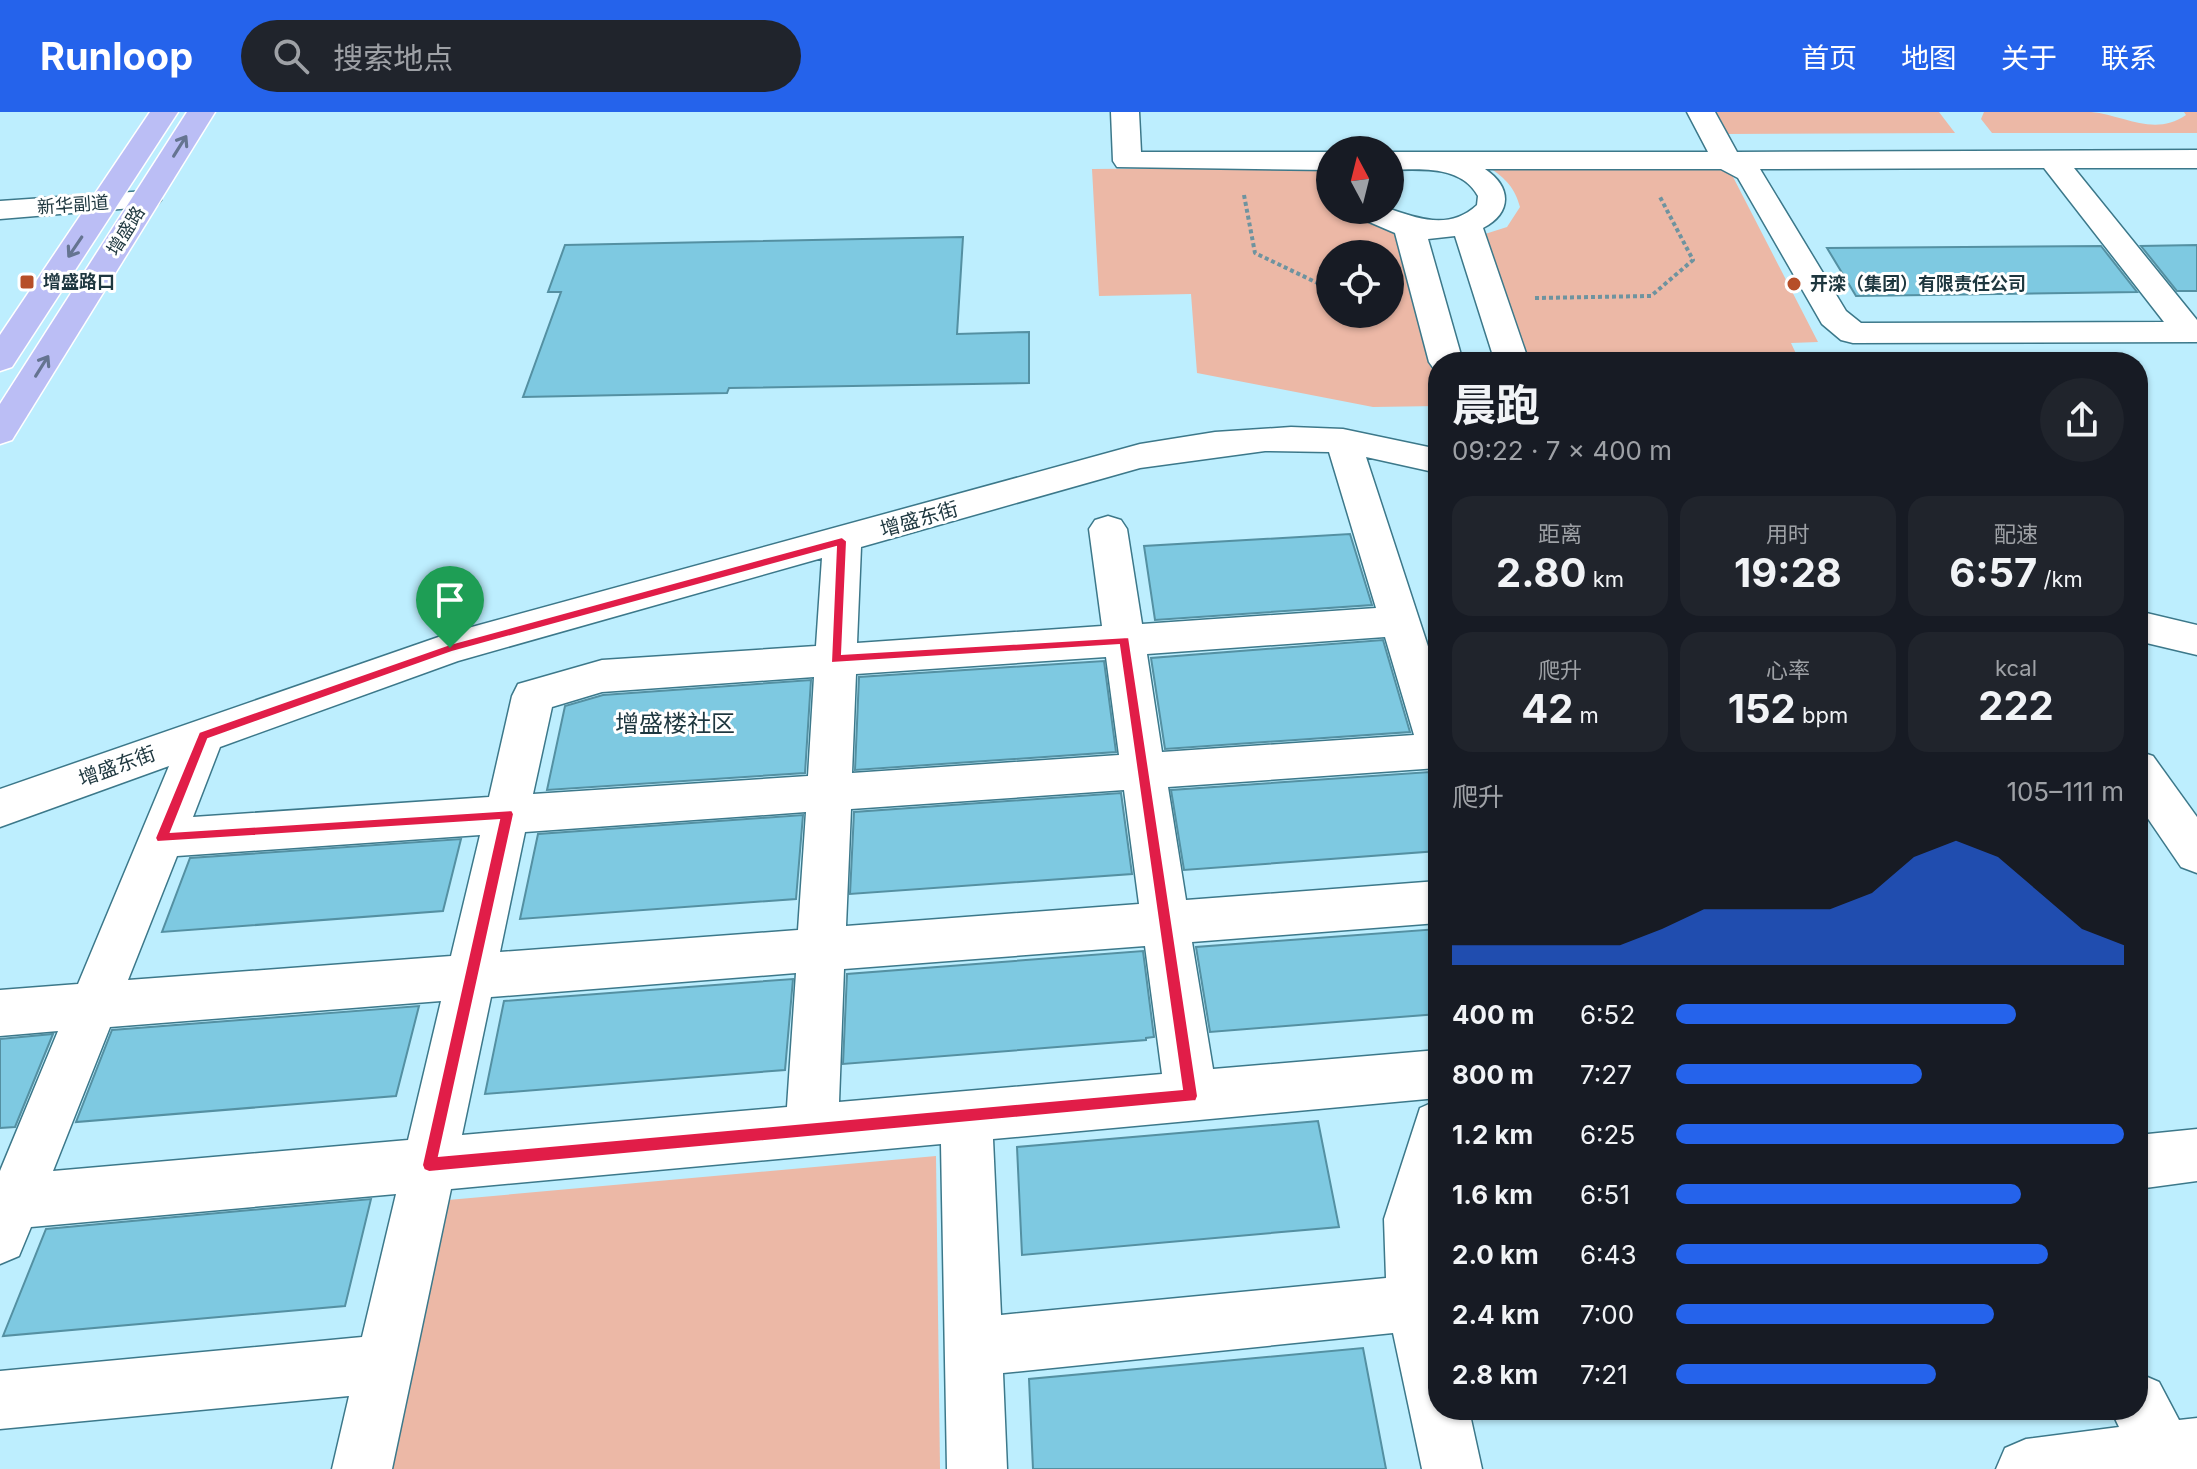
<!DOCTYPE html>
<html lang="zh">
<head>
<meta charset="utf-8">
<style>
  body { margin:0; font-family:Inter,"Noto Sans SC",sans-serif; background:#20242c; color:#f1f3f6; height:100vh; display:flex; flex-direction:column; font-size:30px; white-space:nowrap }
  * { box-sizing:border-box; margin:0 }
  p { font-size:26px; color:#9ea1a6 }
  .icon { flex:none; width:44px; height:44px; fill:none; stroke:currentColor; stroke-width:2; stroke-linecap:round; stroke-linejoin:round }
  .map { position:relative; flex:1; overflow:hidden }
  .drawer { position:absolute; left:1428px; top:240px; width:720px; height:1068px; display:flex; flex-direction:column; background:#171b24; border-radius:32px; box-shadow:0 2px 6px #0004 }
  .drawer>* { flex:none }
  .needle { width:52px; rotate:353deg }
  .tools { position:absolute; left:1316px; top:24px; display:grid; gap:16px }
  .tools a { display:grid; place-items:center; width:88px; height:88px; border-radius:50%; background:#171b24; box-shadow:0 2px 6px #0004; font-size:40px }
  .pin { position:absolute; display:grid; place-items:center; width:68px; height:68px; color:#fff; margin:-82px -34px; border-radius:50% 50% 50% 0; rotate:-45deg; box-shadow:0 0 8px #0007 }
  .pin .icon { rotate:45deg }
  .round { display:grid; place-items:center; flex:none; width:84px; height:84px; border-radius:42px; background:#20242c }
  .headline { display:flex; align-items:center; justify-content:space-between; height:136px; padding:0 24px }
  h1 { font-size:44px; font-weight:700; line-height:60px }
  .stats { display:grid; grid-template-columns:repeat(3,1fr); gap:12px; height:136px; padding:8px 24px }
  .stats div { display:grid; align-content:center; border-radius:20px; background:#20242c; text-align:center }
  .stats b { font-size:40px; font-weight:700 }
  .stats small { font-size:22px; font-weight:400 }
  .stats p { font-size:22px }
  .chart { height:224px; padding:16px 24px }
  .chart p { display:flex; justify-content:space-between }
  .chart svg { width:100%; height:144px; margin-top:8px; fill:#2563eb; opacity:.7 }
  ul { padding:0 24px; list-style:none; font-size:26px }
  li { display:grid; grid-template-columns:128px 96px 1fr; align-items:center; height:60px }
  li i { height:20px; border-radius:10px; background:#2563eb }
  header { display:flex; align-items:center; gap:48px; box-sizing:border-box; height:112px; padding:0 40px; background:#2563eb; color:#fff }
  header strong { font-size:38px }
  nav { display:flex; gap:44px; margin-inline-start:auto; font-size:28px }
  .search { width:560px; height:72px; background:#20242c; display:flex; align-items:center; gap:20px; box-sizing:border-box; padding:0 28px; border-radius:44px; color:#9ea1a6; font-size:30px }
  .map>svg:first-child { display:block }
  .green { fill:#ecb8a6; fill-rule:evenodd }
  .building { fill:#7ec9e1; stroke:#5490a2; stroke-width:2 }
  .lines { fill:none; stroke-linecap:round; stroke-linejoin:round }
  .minor-casing { stroke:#3c788a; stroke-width:3 }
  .major-casing { stroke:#fff; stroke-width:3 }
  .path { stroke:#6e939f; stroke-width:4; stroke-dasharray:4 3; stroke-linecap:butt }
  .minor { fill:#fff; fill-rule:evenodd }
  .major { fill:#bbbef5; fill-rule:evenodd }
  .oneway { stroke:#657491 }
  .route { fill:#e11d48; stroke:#fff; stroke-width:2; fill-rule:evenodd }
  .poi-dot { fill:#b64e28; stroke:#fff; stroke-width:3 }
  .labels { text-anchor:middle; stroke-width:6; stroke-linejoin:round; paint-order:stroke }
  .far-street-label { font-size:18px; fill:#1e373f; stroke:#fff }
  .far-poi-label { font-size:18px; font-weight:bold; fill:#1e373f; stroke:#fff; text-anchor:start }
  .street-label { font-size:20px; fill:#1e373f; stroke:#fff }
  .quarter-label { font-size:24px; fill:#1e373f; stroke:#fff }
</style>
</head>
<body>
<header>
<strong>Runloop</strong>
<div class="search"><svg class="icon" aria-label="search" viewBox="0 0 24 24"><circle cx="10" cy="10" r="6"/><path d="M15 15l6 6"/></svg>搜索地点</div>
<nav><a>首页</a><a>地图</a><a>关于</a><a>联系</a></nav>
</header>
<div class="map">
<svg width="2197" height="1357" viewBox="0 0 2197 1357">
  <rect width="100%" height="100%" fill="#bdeefe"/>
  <g class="green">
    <polygon points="1714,0 1939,0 1955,21 1726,22"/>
    <path d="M1984,0C2019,0 2056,0 2091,0C2124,3 2154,25 2186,3L2184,0H2197V21H1992L1981,7Z"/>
    <path d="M1330,55V98C1352,98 1372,110 1394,116L1438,279V294L1373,295L1197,261L1191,182L1099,184L1092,57ZM1330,142H1390V202H1330Z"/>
    <path d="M1490,56H1714L1731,61L1818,230L1791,231L1800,250H1529L1485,122L1507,115L1520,95C1515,76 1506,67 1490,56Z"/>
    <polygon points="936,1044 940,1357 392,1357 448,1088"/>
  </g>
  <g class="building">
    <polygon points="963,125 957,222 1029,220 1029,271 729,276 727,281 523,285 561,180 548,180 565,133"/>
    <polygon points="2197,133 2197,179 2177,179 2141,134"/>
    <polygon points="2101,134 2137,180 1856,184 1827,136"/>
    <polygon points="1350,422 1372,493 1155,508 1144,434"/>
    <polygon points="1383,528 1410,620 1165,637 1151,546"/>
    <polygon points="1104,549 1116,640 855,658 859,565"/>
    <polygon points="811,568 805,661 547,678 565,594 603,583"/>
    <polygon points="1430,660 1438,684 1438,739 1184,758 1171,678"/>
    <polygon points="1121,681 1132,762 850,782 854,700"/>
    <polygon points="803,703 796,787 520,807 538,722"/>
    <polygon points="461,727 443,799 162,820 190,746"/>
    <polygon points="1438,817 1438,902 1210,920 1196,835"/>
    <polygon points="1143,839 1154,925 1146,926 1146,928 843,952 847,862"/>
    <polygon points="793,867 785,958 485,982 504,889"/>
    <polygon points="419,894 396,984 76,1010 112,918"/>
    <polygon points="53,922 15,1015 0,1016 0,927"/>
    <polygon points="1318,1009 1339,1115 1022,1143 1017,1035"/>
    <polygon points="371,1087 345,1194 3,1224 46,1117"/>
    <polygon points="1363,1236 1386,1357 1033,1357 1029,1267"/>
  </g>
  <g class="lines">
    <g class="minor-casing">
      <g id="minor">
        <polygon points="1111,0 1139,0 1141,40 1330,40 1330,58 1117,55 1113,49"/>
        <path d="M1687,0H1715L1737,40L2197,38V56H2074L2197,208V230L1853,231L1841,228L1822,212L1738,66L1721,57H1485C1512,75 1512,101 1483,116L1529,250H1495L1455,124L1428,127L1463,250H1438V258L1434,257L1429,250L1395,121L1367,109L1356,98C1367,98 1385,96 1393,98C1422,108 1451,117 1477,93L1478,84C1461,53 1419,57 1390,58V40H1708ZM2044,56L2164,210L1861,211L1846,199L1760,57Z"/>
        <polygon points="146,79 156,82 161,88 156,94 0,107 0,89"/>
        <path d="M1291,315L1343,317L1438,337V361L1366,345L1438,565V656L1168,675L1186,788L1438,769V811L1192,830L1213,957L1438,938V986L993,1027L1001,1203L1386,1166L1384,1107L1420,996L1438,988V1298H1469L1482,1357H1422L1393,1221L1003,1261L1007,1357H947L941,1032L451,1077L392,1357H332L349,1284L0,1317V1259L362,1225L396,1082L31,1115L19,1144L0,1152V1059L58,919L0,924V878L78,872L169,654L0,715V677L450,521L1140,332L1215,320ZM1265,339L1329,340L1376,496L1142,512L1127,417L1121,408L1108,404L1095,408L1089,417L1102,514L857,531L861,435L1140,356ZM822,446L816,534L602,548L518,572L512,584L489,685L193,705L220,635L458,549ZM1385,525L1414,623L1162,640L1147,542ZM1106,545L1119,643L852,661L856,562ZM814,565L808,664L533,682L552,595L602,580ZM1124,678L1139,792L846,814L851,697ZM806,700L798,818L500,840L525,720ZM480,723L451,844L128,868L177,744ZM1145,834L1162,962L839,990L844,857ZM796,861L787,995L462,1023L491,885ZM441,889L408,1028L53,1059L110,915Z"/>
        <polygon points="2138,499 2197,513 2197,543 2138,529"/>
        <polygon points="2138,639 2153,644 2197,705 2197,761 2181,755 2138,692"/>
        <polygon points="2197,1017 2197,1069 2138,1077 2138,1023"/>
        <polygon points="2138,1261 2159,1270 2179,1308 2197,1306 2197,1357 1996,1357 2005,1336 2026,1327 2119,1315 2111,1298 2138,1298"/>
      </g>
    </g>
    <g class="major-casing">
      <g id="major">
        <polygon points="150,0 178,0 12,255 0,259 0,223"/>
        <polygon points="187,0 215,0 12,328 0,332 0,292"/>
      </g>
    </g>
    <g class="path">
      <polyline points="1244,83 1255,141 1330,177"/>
      <polyline points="1535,186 1651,184 1693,148 1660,85"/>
    </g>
    <use href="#minor" class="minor"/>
    <use href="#major" class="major"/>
  </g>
  <defs><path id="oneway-shaft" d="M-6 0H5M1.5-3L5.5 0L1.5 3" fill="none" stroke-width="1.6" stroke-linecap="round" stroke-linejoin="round" transform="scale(2)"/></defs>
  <g class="oneway">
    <use href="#oneway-shaft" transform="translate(180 34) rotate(-58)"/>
    <use href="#oneway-shaft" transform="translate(75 135) rotate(124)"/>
    <use href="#oneway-shaft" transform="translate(42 254) rotate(-58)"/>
  </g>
  <path class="route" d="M842,425L847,429L842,542L1129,525L1198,984L1196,989L429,1060L424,1058L422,1053L499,708L157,730L155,726L199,620L450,532ZM836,435L831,551L1119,533L1182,977L439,1044L514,702L512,698L171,720L208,627L452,540Z"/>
  <g class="poi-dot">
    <rect x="19" y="162" width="16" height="16" rx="4"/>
    <circle cx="1794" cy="172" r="8"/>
  </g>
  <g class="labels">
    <g class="far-street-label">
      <text transform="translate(73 93) rotate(-4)" y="6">新华副道</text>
      <text transform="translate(126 119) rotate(-58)" y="6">增盛路</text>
    </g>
    <g class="far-poi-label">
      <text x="43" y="176">增盛路口</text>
      <text x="1810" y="178">开滦（集团）有限责任公司</text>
    </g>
    <g class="street-label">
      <text transform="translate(919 407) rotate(-16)" y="7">增盛东街</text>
      <text transform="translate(117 654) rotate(-20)" y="7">增盛东街</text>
    </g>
    <g class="quarter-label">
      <text x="675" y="620">增盛楼社区</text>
    </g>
  </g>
</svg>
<div class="tools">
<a><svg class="needle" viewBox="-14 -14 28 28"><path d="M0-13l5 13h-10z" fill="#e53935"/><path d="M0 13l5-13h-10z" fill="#9ea1a6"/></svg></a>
<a><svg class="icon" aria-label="locate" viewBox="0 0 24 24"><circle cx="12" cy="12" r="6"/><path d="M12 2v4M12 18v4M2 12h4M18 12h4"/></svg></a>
</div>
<div class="pin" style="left:450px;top:536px;background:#1e9e55"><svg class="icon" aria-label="arrive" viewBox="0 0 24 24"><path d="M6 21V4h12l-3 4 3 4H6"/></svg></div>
<section class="drawer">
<div class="headline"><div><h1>晨跑</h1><p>09:22 · 7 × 400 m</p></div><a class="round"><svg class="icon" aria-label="share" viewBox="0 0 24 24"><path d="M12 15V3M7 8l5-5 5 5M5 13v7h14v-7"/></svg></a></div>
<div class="stats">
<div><p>距离</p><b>2.80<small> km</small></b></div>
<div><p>用时</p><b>19:28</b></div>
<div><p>配速</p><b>6:57<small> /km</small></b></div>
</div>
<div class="stats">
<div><p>爬升</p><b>42<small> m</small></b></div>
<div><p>心率</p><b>152<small> bpm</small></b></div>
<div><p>kcal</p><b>222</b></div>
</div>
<div class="chart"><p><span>爬升</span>105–111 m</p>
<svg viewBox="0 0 160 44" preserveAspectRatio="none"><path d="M0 44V38L10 38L20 38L30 38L40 38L50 33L60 27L70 27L80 27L90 27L100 22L110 11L120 6L130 11L140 22L150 33L160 38V44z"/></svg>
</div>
<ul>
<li><b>400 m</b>6:52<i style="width:76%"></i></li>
<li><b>800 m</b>7:27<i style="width:55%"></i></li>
<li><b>1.2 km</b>6:25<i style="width:100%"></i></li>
<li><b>1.6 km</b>6:51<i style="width:77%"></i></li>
<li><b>2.0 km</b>6:43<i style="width:83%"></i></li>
<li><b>2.4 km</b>7:00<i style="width:71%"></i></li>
<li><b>2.8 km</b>7:21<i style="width:58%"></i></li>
</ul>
</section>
</div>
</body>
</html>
